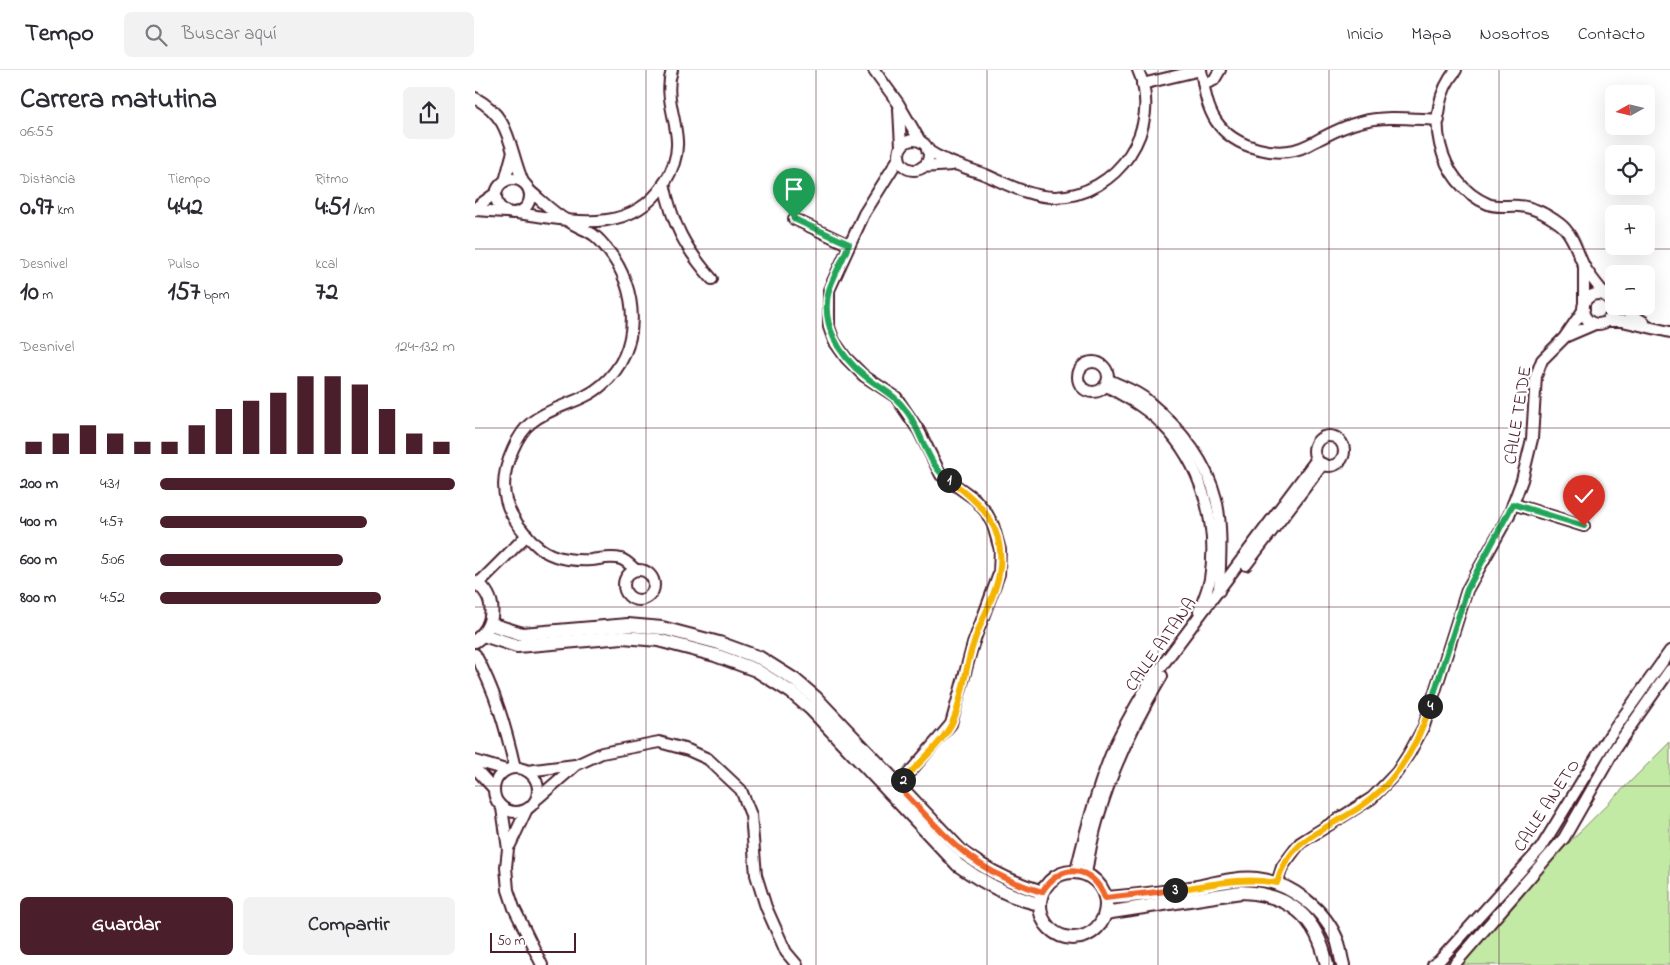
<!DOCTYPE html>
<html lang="es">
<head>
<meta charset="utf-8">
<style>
  body { margin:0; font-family:"Indie Flower",sans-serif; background:#f2f2f3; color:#2b2b33; height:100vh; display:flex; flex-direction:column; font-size:19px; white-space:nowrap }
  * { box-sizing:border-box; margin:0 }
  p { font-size:16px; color:#7c7c81 }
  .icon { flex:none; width:28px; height:28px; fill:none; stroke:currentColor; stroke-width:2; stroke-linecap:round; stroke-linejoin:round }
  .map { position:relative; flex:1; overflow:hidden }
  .details { display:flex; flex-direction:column; background:#fff; width:475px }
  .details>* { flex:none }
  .needle { width:32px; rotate:262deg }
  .tools { position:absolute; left:1130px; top:15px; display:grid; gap:10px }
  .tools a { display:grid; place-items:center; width:50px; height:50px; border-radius:8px; background:#fff; box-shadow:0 5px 20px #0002; font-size:25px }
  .scale { position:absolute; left:15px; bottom:12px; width:86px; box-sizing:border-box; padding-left:5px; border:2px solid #4a1f2b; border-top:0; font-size:14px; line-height:18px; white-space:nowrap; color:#4a1f2b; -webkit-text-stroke:4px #fff; paint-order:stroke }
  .pin { position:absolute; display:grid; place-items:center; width:42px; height:42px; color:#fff; margin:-51px -21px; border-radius:50% 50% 50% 0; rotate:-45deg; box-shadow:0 0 5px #0007 }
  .pin .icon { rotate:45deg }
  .km { position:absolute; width:25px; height:25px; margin:-12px; border-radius:50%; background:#222; color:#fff; font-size:14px; line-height:25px; text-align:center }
  .round { display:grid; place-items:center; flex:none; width:52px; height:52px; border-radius:8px; background:#f2f2f3 }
  .headline { display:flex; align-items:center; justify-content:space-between; height:85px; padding:0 20px }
  h1 { font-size:28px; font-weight:800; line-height:38px }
  .figures { display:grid; grid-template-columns:repeat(3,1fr); gap:8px; height:85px; padding:5px 20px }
  .figures div { display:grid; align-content:center }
  .figures b { font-size:25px; font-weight:800 }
  .figures small { font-size:14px; font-weight:400 }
  .figures p { font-size:14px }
  .chart { height:140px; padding:10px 20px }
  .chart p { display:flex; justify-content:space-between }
  .chart svg { width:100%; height:90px; margin-top:5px; stroke:#4a1f2b; stroke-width:6 }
  .primary-button { display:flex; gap:10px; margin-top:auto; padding:10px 20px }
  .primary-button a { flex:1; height:58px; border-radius:8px; background:#4a1f2b; color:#fff; font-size:20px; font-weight:800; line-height:58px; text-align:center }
  .primary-button a+a { background:#f2f2f3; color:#2b2b33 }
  ul { padding:0 20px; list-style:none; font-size:16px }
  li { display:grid; grid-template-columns:80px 60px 1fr; align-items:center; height:38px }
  li i { height:12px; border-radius:6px; background:#4a1f2b }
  header { display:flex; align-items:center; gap:30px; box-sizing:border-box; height:70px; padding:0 25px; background:#fff; border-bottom:1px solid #e1e1e2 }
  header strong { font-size:24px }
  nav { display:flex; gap:28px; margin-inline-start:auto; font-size:18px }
  .search { width:350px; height:45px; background:#f2f2f3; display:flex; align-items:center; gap:12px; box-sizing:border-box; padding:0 18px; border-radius:8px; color:#7c7c81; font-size:19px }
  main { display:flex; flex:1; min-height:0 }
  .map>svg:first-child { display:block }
  .green { fill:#c2eaa5; stroke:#868468 }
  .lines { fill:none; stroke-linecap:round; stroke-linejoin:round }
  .minor-casing { stroke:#4a1f2b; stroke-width:14 }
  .tertiary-casing { stroke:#4a1f2b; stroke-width:16 }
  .minor { stroke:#fff; stroke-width:10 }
  .tertiary { stroke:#fff; stroke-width:12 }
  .split-1-casing { stroke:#fff; stroke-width:10 }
  .split-2-casing { stroke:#fff; stroke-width:10 }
  .split-3-casing { stroke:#fff; stroke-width:10 }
  .split-4-casing { stroke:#fff; stroke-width:10 }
  .split-5-casing { stroke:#fff; stroke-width:10 }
  .split-1 { stroke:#22a559; stroke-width:6 }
  .split-2 { stroke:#f5b400; stroke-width:6 }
  .split-3 { stroke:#f0652b; stroke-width:6 }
  .split-4 { stroke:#f5b400; stroke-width:6 }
  .split-5 { stroke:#22a559; stroke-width:6 }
  .grid { fill:none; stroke:#4a1f2b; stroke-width:1; stroke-opacity:0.55 }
  .labels { text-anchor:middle; stroke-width:4.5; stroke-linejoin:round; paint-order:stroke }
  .street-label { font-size:18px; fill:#4a1f2b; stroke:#fff }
</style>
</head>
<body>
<header>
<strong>Tempo</strong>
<div class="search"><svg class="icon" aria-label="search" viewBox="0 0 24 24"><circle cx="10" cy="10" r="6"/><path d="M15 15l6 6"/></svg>Buscar aquí</div>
<nav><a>Inicio</a><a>Mapa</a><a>Nosotros</a><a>Contacto</a></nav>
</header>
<main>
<section class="details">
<div class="headline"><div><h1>Carrera matutina</h1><p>06:55</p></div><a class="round"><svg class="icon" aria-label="share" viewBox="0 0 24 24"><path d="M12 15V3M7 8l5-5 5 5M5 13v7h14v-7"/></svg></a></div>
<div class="figures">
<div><p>Distancia</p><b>0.97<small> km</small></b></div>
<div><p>Tiempo</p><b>4:42</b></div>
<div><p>Ritmo</p><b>4:51<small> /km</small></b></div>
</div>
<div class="figures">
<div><p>Desnivel</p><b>10<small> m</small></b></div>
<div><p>Pulso</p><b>157<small> bpm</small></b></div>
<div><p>kcal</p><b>72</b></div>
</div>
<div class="chart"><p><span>Desnivel</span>124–132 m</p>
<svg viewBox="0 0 160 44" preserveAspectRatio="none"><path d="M5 44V38M15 44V34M25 44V30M35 44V34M45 44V38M55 44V38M65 44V30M75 44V22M85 44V18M95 44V14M105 44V6M115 44V6M125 44V10M135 44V22M145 44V34M155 44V38"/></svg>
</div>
<ul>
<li><b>200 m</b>4:31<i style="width:100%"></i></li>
<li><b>400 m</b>4:57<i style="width:70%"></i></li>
<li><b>600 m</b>5:06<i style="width:62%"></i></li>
<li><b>800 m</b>4:52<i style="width:75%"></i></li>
</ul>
<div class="primary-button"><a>Guardar</a><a>Compartir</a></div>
</section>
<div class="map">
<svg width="1195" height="895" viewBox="0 0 1195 895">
  <rect width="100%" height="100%" fill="#fff"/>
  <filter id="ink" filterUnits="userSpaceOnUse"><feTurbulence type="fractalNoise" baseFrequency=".02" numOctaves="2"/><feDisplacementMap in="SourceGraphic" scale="10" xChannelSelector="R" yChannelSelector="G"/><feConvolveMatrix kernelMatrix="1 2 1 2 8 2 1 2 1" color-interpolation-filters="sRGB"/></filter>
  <g filter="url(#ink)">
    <polygon class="green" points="1195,672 1195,895 971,895"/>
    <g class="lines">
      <g class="minor-casing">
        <g id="minor">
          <polyline points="399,0 423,33 445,71"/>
          <path d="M726,0C729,17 731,36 741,51C759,78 804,90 833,75C851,66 865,57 885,52C910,45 938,49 964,50"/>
          <path d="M981,0C946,42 963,113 1013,134C1022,138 1034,135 1044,136C1058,137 1073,145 1085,154C1098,164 1102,182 1109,196C1115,207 1124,217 1132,227"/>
          <polyline points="667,14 726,0"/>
          <polyline points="729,14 739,10 745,0"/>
          <path d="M0,28C37,48 33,77 48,112"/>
          <polyline points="424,39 426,77"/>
          <circle cx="439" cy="85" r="15"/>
          <path d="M452,80C471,93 491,97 511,105C534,115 555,127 580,127C642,126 689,58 663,0"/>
          <polyline points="447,97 477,95"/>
          <circle cx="38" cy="126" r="17"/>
          <polyline points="30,111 37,85"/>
          <path d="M189,113C197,154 210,178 237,209"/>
          <path d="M55,121C67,131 79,144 93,151C112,163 117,159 132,179C164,218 168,280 127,315C107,333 78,335 57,352C49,358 42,370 38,379C20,418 30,445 60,474C74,488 97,491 116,490C126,489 136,486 146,489C152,491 157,497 161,500"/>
          <polyline points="0,138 21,123"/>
          <polyline points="0,140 31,142"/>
          <path d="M42,143C93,150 154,167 189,114C197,101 203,87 202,71C201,47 189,25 197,0"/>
          <polyline points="319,149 374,175"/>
          <circle cx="1123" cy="239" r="15"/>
          <polyline points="1109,235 1109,197"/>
          <polyline points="1142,236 1169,252"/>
          <polyline points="1132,251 1147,251 1195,262"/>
          <polyline points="1092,266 1120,254"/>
          <circle cx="618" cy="307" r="15"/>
          <path d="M634,310C646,316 662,321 672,330C703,356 731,389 741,429C748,458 745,492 744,521"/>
          <path d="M630,315C650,327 671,337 687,354C726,393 744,454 735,509C733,519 728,531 724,541"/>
          <circle cx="854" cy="381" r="15"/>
          <polyline points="1038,434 1109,456"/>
          <polyline points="771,495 848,394"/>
          <circle cx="164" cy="515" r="15"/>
          <polyline points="3,514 52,465"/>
          <path d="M0,584C20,620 31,658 40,698"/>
          <polyline points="0,691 31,700"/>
          <circle cx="41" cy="720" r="22"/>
          <polyline points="0,698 19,719"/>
          <polyline points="52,701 100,695"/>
          <polyline points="423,716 476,654 498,574 524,504 525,480 518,455 511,442 500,429 466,405 444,361 421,327 389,306 371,288 359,271 354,257 354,220 389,144 424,88"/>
          <polyline points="63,728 101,695 127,683 184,672 213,680 233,689 266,720 276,745 281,805 291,837 311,882 322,895"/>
          <polyline points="27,738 33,779 31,797 33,820 39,838 67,895"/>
          <polyline points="35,775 51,741"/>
          <path d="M601,801C611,759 622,717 639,677C649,655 662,634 674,613L842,389"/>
          <path d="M611,804C621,733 650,667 687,606"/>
          <polyline points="802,813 807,797 825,773 897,728 922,702 935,682 949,656 992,520 1034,445 1047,410 1057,369 1061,306 1067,290 1089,268 1109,239"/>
          <polyline points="958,895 964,891 1066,778 1135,665 1195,581"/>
          <polyline points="979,895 1089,768 1141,677 1195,600"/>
        </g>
      </g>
      <g class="tertiary-casing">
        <g id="tertiary">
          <path d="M0,512C23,526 21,557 0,571"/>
          <path d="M15,554L47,564L153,555L187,558L244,573L285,588L320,610L340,627L488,783C513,801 537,813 567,822"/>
          <path d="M8,565L42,576L148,567L183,570L240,585L281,600L316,622L336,639L483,795C509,813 534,827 564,834"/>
          <circle cx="598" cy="835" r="33"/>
          <path d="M631,828C661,826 691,822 722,817C741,813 763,807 782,809C816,813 851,840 863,873C865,880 866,888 868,895"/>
          <path d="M630,843L766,822C815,824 842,847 852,895"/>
        </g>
      </g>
      <use href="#minor" class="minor"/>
      <use href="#tertiary" class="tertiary"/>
    </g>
  </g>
  <g class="lines" filter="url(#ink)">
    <g class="split-1-casing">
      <path id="split-1" d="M319,149L374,174C368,190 359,205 354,220C345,253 364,286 390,306C408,321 418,322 433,343C447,363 453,396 474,410"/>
    </g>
    <g class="split-2-casing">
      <path id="split-2" d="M428,710C444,693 465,675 476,655C487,635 490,598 498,575C505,551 520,528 524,504C532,459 507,433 474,410"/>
    </g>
    <g class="split-3-casing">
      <path id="split-3" d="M428,710L423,716C471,766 497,802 567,822C585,792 618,795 630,828L700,820"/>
    </g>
    <g class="split-4-casing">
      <path id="split-4" d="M700,820C735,815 768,806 802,813C815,763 861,758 896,729C925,705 944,671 955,636"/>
    </g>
    <g class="split-5-casing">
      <polyline id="split-5" points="955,636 992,520 1038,434 1109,456"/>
    </g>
    <use href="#split-1" class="split-1"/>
    <use href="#split-2" class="split-2"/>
    <use href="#split-3" class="split-3"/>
    <use href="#split-4" class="split-4"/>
    <use href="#split-5" class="split-5"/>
  </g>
  <path class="grid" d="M171,0V895M341,0V895M512,0V895M683,0V895M854,0V895M1024,0V895M0,179H1195M0,358H1195M0,537H1195M0,716H1195"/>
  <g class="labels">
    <g class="street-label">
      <text transform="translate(1042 345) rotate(-81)" y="6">CALLE TEIDE</text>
      <text transform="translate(685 574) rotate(-55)" y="6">CALLE AITANA</text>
      <text transform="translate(1071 735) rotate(-57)" y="6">CALLE ANETO</text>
    </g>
  </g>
</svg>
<div class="tools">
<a><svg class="needle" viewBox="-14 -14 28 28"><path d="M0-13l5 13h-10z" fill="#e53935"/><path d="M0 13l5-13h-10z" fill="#7c7c81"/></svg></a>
<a><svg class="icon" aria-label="locate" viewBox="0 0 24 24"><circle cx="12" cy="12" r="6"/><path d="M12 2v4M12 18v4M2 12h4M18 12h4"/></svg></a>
<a>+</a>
<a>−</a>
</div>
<div class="scale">50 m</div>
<div class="pin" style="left:319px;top:149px;background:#1e9e55"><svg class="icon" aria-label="arrive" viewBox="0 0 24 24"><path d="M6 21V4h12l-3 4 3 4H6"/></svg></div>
<div class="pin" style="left:1109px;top:456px;background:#d93025"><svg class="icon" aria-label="check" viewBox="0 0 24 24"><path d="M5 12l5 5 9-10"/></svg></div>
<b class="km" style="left:474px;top:410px">1</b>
<b class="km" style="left:428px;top:710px">2</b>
<b class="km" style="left:700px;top:820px">3</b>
<b class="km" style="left:955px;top:636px">4</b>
</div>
</main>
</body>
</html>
